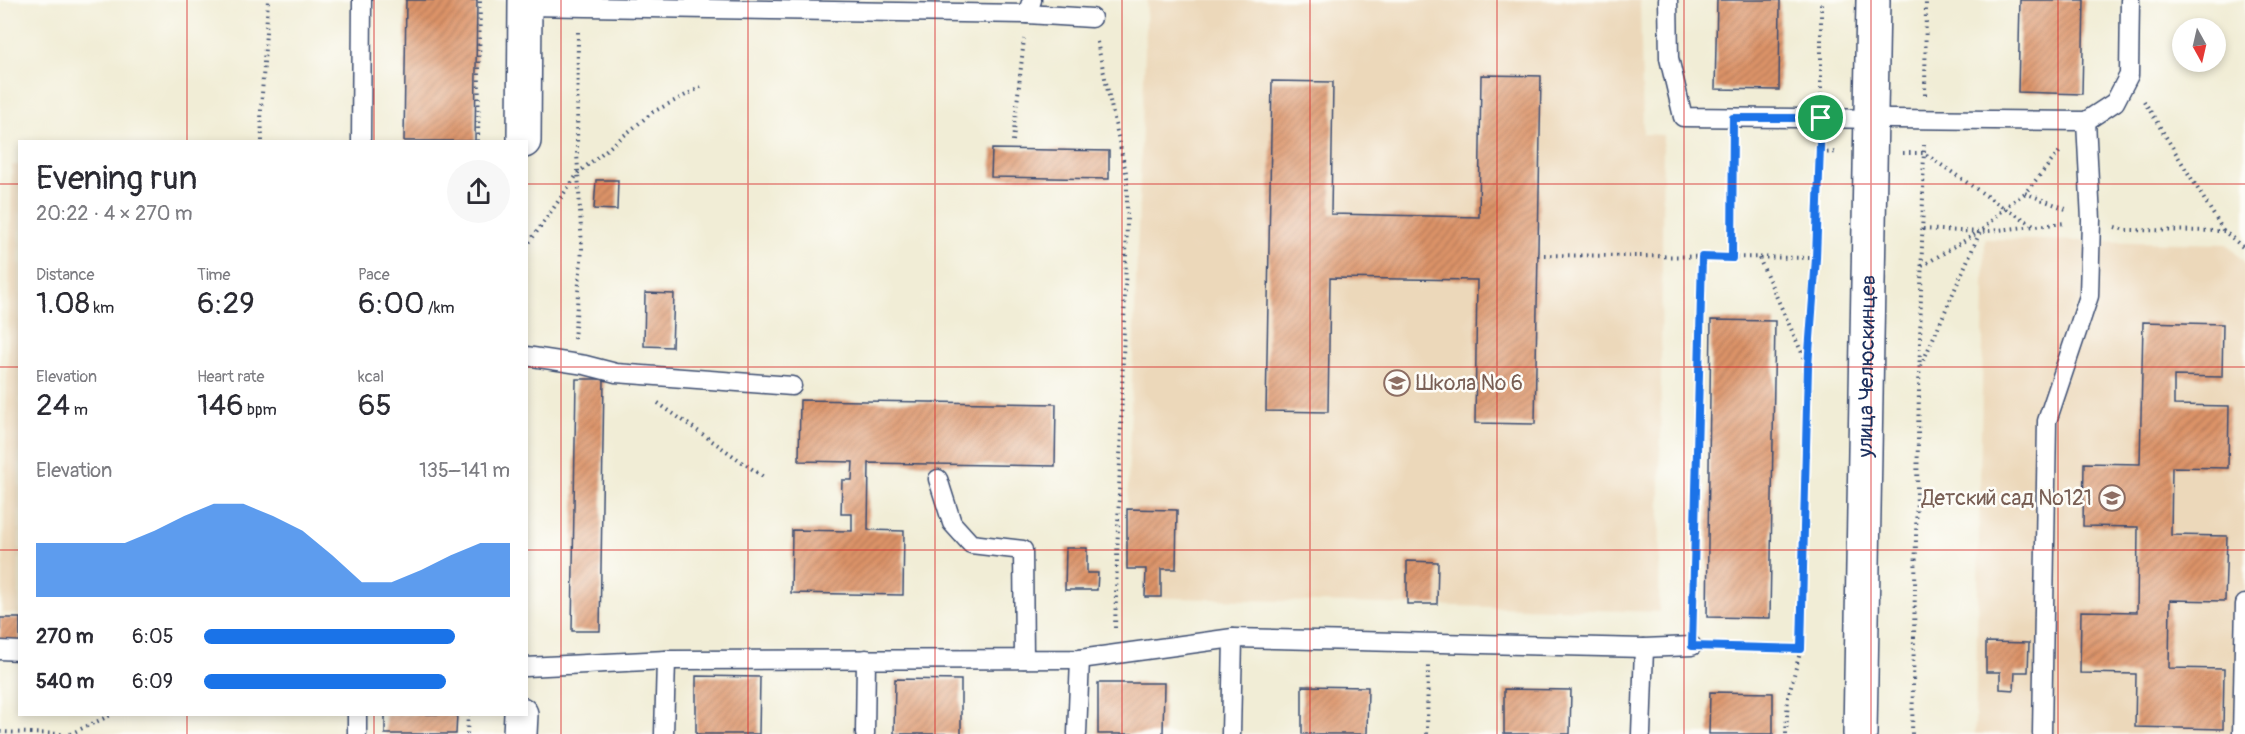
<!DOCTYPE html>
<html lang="en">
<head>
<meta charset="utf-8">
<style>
  body { margin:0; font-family:Pangolin,sans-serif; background:#f7f7f7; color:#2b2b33; height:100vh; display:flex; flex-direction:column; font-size:22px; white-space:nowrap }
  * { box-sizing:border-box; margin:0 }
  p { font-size:20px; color:#7c7c81 }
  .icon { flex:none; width:33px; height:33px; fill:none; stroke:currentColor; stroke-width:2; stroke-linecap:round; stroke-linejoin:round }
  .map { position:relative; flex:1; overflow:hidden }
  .sheet { position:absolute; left:18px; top:140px; width:510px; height:576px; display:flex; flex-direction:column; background:#fff; border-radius:0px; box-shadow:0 3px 9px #0003 }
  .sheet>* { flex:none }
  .needle { width:39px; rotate:172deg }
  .tools { position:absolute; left:2172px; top:18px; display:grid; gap:12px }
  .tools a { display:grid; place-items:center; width:54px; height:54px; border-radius:50%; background:#fff; box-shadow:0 3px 9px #0003; font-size:30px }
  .pin { position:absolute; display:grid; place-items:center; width:51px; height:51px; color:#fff; margin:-26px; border:3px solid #fff; border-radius:50%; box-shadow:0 2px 6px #0007 }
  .round { display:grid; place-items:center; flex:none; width:63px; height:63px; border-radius:32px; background:#f7f7f7 }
  .overview { display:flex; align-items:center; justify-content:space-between; height:102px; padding:0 18px }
  h1 { font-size:33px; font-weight:600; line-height:45px }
  .metrics { display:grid; grid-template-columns:repeat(3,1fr); gap:9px; height:102px; padding:6px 18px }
  .metrics div { display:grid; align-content:center }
  .metrics b { font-size:30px; font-weight:600 }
  .metrics small { font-size:16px; font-weight:400 }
  .metrics p { font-size:16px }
  .chart { height:168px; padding:12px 18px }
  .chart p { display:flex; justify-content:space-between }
  .chart svg { width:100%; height:108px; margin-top:6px; fill:#1a73e8; opacity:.7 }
  ul { padding:0 18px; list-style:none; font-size:20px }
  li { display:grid; grid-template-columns:96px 72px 1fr; align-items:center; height:45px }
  li i { height:15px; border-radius:8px; background:#1a73e8 }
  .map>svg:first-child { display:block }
  .built { fill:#ecd8ba }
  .building { fill:url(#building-hatch) }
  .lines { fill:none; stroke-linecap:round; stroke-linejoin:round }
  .service-casing { stroke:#3b4c70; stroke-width:21 }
  .minor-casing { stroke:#3b4c70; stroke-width:36 }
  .path { stroke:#3b4c70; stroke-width:4; stroke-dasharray:1.5 4.5; stroke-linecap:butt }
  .service { stroke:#fff; stroke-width:18 }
  .minor { stroke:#fff; stroke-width:33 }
  .route-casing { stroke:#fff; stroke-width:12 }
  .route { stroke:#1a73e8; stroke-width:8 }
  .grid { fill:none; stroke:#d62828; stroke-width:1.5; stroke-opacity:0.55 }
  .labels { text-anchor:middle; stroke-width:5; stroke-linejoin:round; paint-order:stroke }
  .street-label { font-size:21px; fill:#1b2f5e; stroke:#fdfcf7 }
  .education-label { font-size:21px; fill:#785e54; stroke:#fdfcf7; text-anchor:start }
</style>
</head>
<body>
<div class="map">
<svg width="2245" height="734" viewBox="0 0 2245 734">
  <defs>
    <pattern id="building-hatch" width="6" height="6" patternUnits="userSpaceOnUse" patternTransform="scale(1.5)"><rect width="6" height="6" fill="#dc9367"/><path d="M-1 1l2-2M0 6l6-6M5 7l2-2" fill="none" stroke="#b27858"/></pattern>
  </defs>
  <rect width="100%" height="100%" fill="#fdfcf7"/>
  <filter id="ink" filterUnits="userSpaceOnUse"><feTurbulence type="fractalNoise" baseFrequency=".0167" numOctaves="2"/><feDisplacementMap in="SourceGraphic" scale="12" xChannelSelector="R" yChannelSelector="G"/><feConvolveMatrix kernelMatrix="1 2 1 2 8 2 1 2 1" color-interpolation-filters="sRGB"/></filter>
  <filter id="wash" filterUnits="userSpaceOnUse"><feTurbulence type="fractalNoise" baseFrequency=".008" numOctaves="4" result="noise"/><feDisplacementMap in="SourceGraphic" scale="24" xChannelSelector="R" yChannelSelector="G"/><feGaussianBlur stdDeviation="1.35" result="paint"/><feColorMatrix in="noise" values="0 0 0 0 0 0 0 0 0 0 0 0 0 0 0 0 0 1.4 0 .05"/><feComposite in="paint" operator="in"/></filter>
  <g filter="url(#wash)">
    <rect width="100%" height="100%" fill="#f1edd6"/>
    <g class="built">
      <polygon points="1147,0 1640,0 1643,134 1663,135 1659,612 1145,597 1146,569 1127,569 1127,509"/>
      <polygon points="12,165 20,165 19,614 2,613"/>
      <polygon points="1985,239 2227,244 2245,263 2245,734 1975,734"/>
    </g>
    <g id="blocks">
      <g class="building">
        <polygon points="406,0 477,0 475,141 404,141"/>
        <polygon points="1717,0 1780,0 1779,90 1715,89"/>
        <polygon points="2020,0 2084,0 2082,94 2018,92"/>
        <polygon points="1481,75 1541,76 1535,424 1475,423 1477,280 1330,278 1328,412 1266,411 1272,81 1333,82 1331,214 1479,217"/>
        <polygon points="992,149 1109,151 1109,179 991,177"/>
        <polygon points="596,180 618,180 617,210 594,209"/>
        <polygon points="645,293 674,294 672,347 644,346"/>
        <polygon points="1711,320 1775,321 1770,618 1707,617"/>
        <polygon points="2143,322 2223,324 2222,377 2174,376 2174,405 2229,406 2228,468 2172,467 2171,535 2227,536 2225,601 2170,600 2169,668 2224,669 2223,729 2135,727 2136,674 2080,673 2081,611 2137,612 2138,527 2083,526 2084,463 2140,464"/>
        <polygon points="576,379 604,379 600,631 572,631"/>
        <polygon points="800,400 1056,404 1055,466 869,463 868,530 904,531 903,595 791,593 792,530 852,531 852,514 841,514 842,480 852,480 853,462 799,461"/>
        <polygon points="1127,509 1177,510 1176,569 1161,569 1161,597 1145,597 1146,569 1127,569"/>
        <polygon points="1066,548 1087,548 1087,573 1098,573 1097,590 1065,590"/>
        <polygon points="1407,561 1438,562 1437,604 1407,604"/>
        <rect x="0" y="618" width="20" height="25"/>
        <polygon points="1986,642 2029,643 2028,672 2015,672 2014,690 2000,689 2000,672 1986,672"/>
        <polygon points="696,676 760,677 759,734 696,734"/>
        <polygon points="895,679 961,680 961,734 894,734"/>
        <polygon points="1098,683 1164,683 1163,734 1098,734"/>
        <polygon points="1302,686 1368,687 1367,734 1302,734"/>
        <polygon points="1504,689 1571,690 1570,734 1504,734"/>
        <polygon points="1710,692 1773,693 1773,734 1709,734"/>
        <polygon points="385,714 457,714 456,734 385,734"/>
      </g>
    </g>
  </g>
  <g filter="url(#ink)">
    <use href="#blocks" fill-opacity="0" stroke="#3b4c70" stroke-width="1.5"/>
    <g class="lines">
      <g class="service-casing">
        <g id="service">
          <polyline points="1668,0 1669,58 1683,117 2086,121 2115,102 2129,75 2130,0"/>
          <polyline points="525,6 1027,14 1032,0"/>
          <polyline points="1027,14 1092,18"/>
          <polyline points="361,141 362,0"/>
          <polyline points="526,356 585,365 616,373 792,386"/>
          <polyline points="938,479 952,523 971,544 1023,550 1024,659"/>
          <polyline points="0,650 20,651"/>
          <polyline points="526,667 666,660 1080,659 1233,638 1644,648 1692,646"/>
          <polyline points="357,734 357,714"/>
          <polyline points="664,734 666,660"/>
          <polyline points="865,734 866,659"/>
          <polyline points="1077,734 1080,659"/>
          <polyline points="1231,734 1233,638"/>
          <polyline points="1641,734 1644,648"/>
          <polyline points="2042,734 2047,421 2089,296 2091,220 2086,121"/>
          <polyline points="2242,734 2245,604"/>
        </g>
      </g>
      <g class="minor-casing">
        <g id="minor">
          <polyline points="524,141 525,0"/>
          <polyline points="520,734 521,714"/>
          <path id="s1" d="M1860,734L1873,0"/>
        </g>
      </g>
      <g class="path">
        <polyline points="1097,42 1127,177 1127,223 1115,628"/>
        <polyline points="1821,95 1821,0"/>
        <polyline points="1925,95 1926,0"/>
        <polyline points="2144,101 2223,230"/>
        <polyline points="262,141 261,110 268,0"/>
        <polyline points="478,141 480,0"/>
        <polyline points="1013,141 1024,39"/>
        <polyline points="1821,153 1837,152"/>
        <polyline points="1903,153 1924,153 2004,208 2036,226 2066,223"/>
        <polyline points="2025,193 2066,209"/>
        <polyline points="2115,227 2125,230 2224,231 2245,249"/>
        <polyline points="1923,229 1980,232 2035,226"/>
        <polyline points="526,247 579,172 653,112 703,86"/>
        <polyline points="1538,255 1816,258"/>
        <polyline points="1733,258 1733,141"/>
        <polyline points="1759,258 1807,364"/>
        <polyline points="1922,266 1979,232"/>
        <polyline points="574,339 582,249 577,152 578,32"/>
        <polyline points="1921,366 1980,232 2004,208 2025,193 2061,150"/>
        <polyline points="658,403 765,478"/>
        <polyline points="1693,622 1702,257"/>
        <polyline points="1715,647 1801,649"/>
        <polyline points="0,732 62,734"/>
        <polyline points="70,734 113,714"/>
        <polyline points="467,734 468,714"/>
        <polyline points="1427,734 1428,666"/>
        <polyline points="1786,734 1788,697 1801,649 1808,366 1816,258 1821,142"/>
        <polyline points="1912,734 1924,145"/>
      </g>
      <use href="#service" class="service"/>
      <use href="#minor" class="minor"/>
    </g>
  </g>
  <g class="lines" filter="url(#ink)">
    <g class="route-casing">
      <polygon id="route" points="1733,118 1821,118 1816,258 1808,366 1801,649 1692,646 1702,257 1732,258"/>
    </g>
    <use href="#route" class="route"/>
  </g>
  <path class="grid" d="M187,0V141M374,0V141M561,0V734M748,0V734M935,0V734M1122,0V734M1310,0V734M1497,0V734M1684,0V734M1871,0V734M2058,0V734M0,184H20M526,184H2245M0,367H20M526,367H2245M0,550H20M526,550H2245M187,714V734M374,714V734"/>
  <defs>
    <g id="school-ring" transform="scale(1.35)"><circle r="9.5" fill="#fdfcf7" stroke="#8d6e63" stroke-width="1.5"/><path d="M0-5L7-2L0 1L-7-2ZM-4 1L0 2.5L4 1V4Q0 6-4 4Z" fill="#8d6e63"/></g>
  </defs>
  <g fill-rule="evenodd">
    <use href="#school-ring" x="1397" y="383"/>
    <use href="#school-ring" x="2112" y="498"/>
  </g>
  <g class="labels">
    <g class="street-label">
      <text dy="7" stroke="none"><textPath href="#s1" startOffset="368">улица Челюскинцев</textPath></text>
    </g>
    <g class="education-label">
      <text x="1416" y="390">Школа № 6</text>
      <text x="2092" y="505" text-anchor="end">Детский сад №121</text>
    </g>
  </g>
</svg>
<div class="tools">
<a><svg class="needle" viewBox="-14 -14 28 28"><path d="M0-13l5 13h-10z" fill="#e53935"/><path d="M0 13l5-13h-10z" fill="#7c7c81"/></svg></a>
</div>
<div class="pin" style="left:1821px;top:118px;background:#1e9e55"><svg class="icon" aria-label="arrive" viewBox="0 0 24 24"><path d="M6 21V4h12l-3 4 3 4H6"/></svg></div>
<section class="sheet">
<div class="overview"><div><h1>Evening run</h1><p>20:22 · 4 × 270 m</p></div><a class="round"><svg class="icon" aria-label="share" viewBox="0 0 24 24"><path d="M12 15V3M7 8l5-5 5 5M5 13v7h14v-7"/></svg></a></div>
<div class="metrics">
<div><p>Distance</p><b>1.08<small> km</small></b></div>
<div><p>Time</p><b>6:29</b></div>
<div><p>Pace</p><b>6:00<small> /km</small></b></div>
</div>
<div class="metrics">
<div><p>Elevation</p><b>24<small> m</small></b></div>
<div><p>Heart rate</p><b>146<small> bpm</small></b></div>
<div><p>kcal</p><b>65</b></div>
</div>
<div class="chart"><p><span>Elevation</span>135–141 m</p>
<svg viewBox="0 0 160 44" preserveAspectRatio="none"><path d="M0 44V22L10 22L20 22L30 22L40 17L50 11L60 6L70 6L80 11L90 17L100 27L110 38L120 38L130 33L140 27L150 22L160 22V44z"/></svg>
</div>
<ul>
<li><b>270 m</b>6:05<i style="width:82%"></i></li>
<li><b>540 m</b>6:09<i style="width:79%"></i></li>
</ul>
</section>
</div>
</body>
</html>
